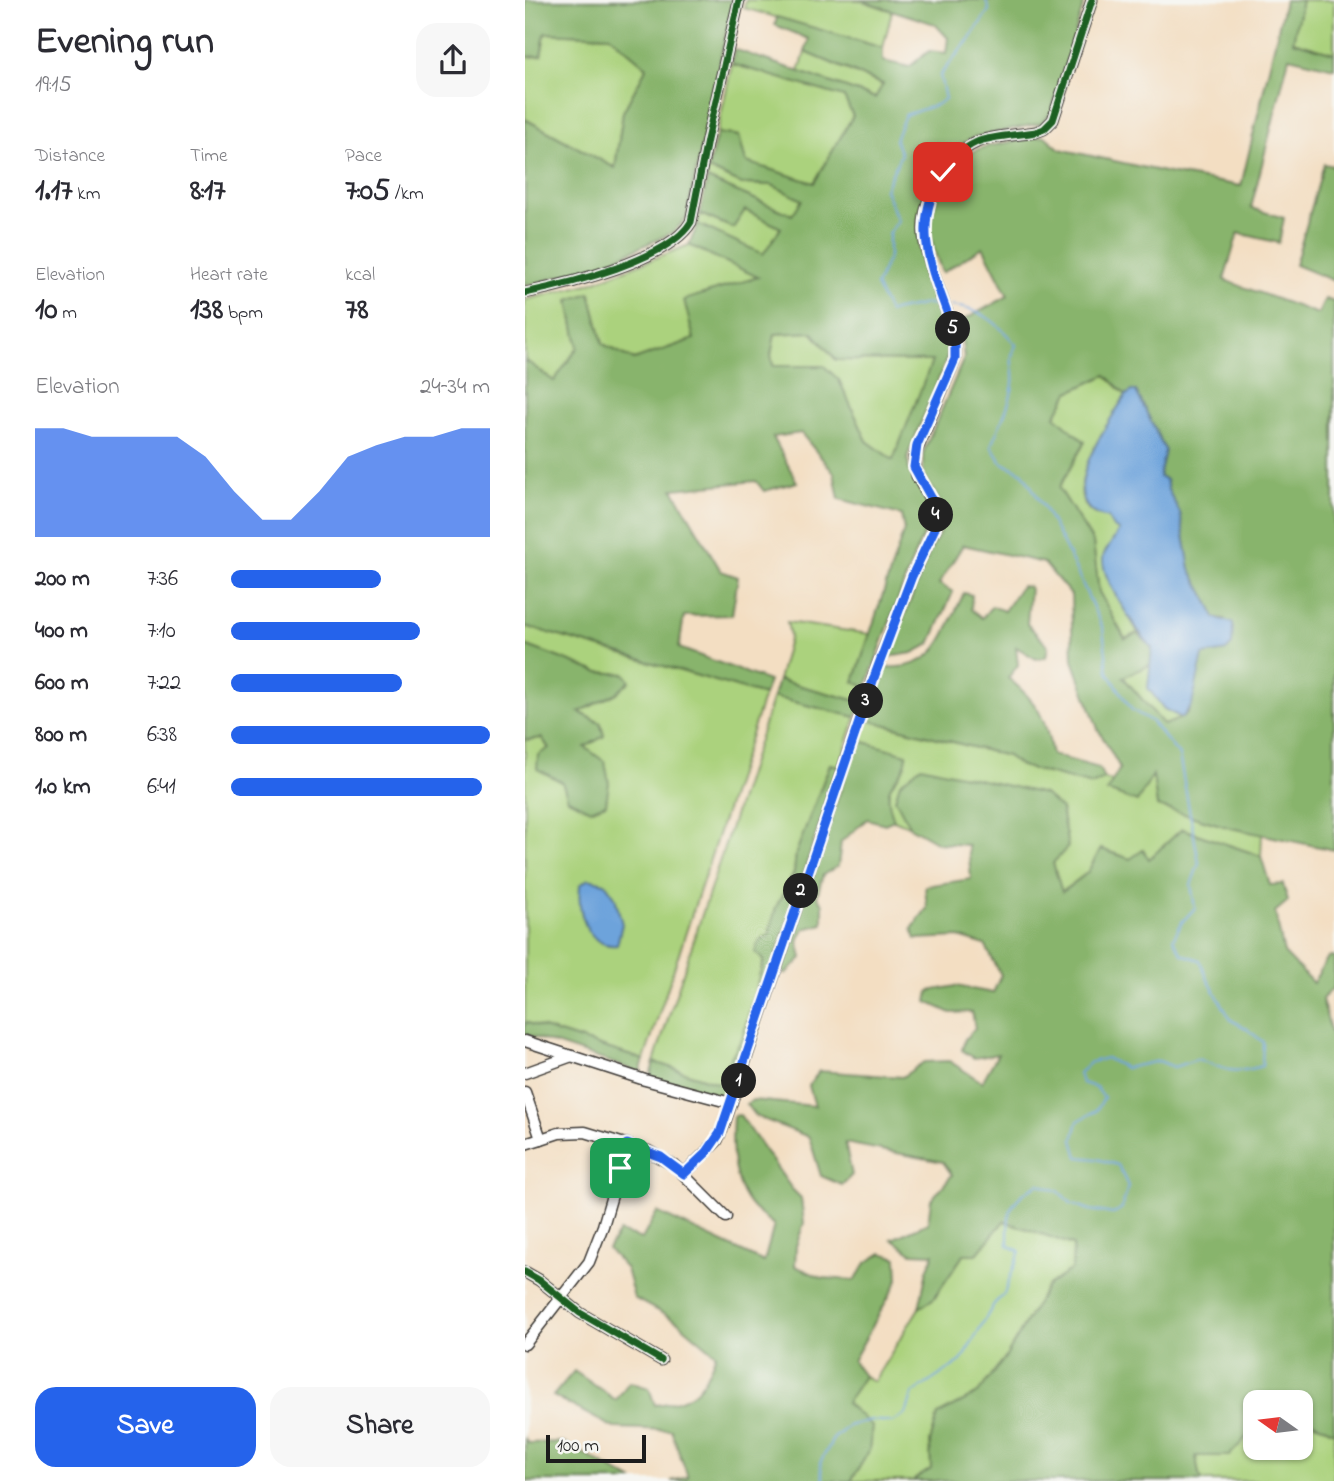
<!DOCTYPE html>
<html lang="en">
<head>
<meta charset="utf-8">
<style>
  body { margin:0; font-family:"Indie Flower",sans-serif; background:#f7f7f7; color:#2b2b33; height:100vh; display:flex; flex-direction:column; font-size:26px; white-space:nowrap }
  * { box-sizing:border-box; margin:0 }
  p { font-size:23px; color:#7c7c81 }
  .icon { flex:none; width:38px; height:38px; fill:none; stroke:currentColor; stroke-width:2; stroke-linecap:round; stroke-linejoin:round }
  .map { position:relative; flex:1; overflow:hidden }
  .sheet { display:flex; flex-direction:column; background:#fff; width:525px }
  .sheet>* { flex:none }
  .needle { width:46px; rotate:284deg }
  .tools { position:absolute; left:718px; top:1390px; display:grid; gap:14px }
  .tools a { display:grid; place-items:center; width:70px; height:70px; border-radius:14px; background:#fff; box-shadow:0 2px 5px #0004; font-size:35px }
  .scale { position:absolute; left:21px; bottom:18px; width:100px; box-sizing:border-box; padding-left:7px; border:4px solid #1c1c1c; border-top:0; font-size:19px; line-height:24px; white-space:nowrap; color:#1c1c1c; -webkit-text-stroke:5px #f6f6f2; paint-order:stroke }
  .pin { position:absolute; display:grid; place-items:center; width:60px; height:60px; color:#fff; margin:-30px; border-radius:14px; box-shadow:0 4px 10px #0006 }
  .km { position:absolute; width:35px; height:35px; margin:-18px; border-radius:50%; background:#222; color:#fff; font-size:19px; line-height:35px; text-align:center }
  .round { display:grid; place-items:center; flex:none; width:74px; height:74px; border-radius:21px; background:#f7f7f7 }
  .summary { display:flex; align-items:center; justify-content:space-between; height:119px; padding:0 35px }
  h1 { font-size:38px; font-weight:700; line-height:52px }
  .stats { display:grid; grid-template-columns:repeat(3,1fr); gap:10px; height:119px; padding:7px 35px }
  .stats div { display:grid; align-content:center }
  .stats b { font-size:30px; font-weight:700 }
  .stats small { font-size:19px; font-weight:400 }
  .stats p { font-size:19px }
  .chart { height:196px; padding:14px 35px }
  .chart p { display:flex; justify-content:space-between }
  .chart svg { width:100%; height:126px; margin-top:7px; fill:#2563eb; opacity:.7 }
  .button { display:flex; gap:14px; margin-top:auto; padding:14px 35px }
  .button a { flex:1; height:80px; border-radius:21px; background:#2563eb; color:#fff; font-size:28px; font-weight:700; line-height:80px; text-align:center }
  .button a+a { background:#f7f7f7; color:#2b2b33 }
  ul { padding:0 35px; list-style:none; font-size:23px }
  li { display:grid; grid-template-columns:112px 84px 1fr; align-items:center; height:52px }
  li i { height:18px; border-radius:9px; background:#2563eb }
  main { display:flex; flex:1; min-height:0 }
  .map>svg:first-child { display:block }
  .green { fill:#abd27d; stroke:#64774c; stroke-width:2 }
  .forest { fill:#88b46c; stroke:#526844; stroke-width:2; fill-rule:evenodd }
  .water { fill:#6da3db; stroke:#44607c; stroke-width:2 }
  .lines { fill:none; stroke-linecap:round; stroke-linejoin:round }
  .stream { stroke:#6da3db; stroke-width:2 }
  .minor-casing { stroke:#3c3935; stroke-width:13 }
  .minor { stroke:#fff; stroke-width:10 }
  .cycleway-casing { stroke:#f6f6f2; stroke-width:11 }
  .cycleway { stroke:#1b5e20; stroke-width:7 }
  .route-casing { stroke:#fff; stroke-width:14 }
  .route { stroke:#2563eb; stroke-width:9 }
</style>
</head>
<body>
<main>
<section class="sheet">
<div class="summary"><div><h1>Evening run</h1><p>19:15</p></div><a class="round"><svg class="icon" aria-label="share" viewBox="0 0 24 24"><path d="M12 15V3M7 8l5-5 5 5M5 13v7h14v-7"/></svg></a></div>
<div class="stats">
<div><p>Distance</p><b>1.17<small> km</small></b></div>
<div><p>Time</p><b>8:17</b></div>
<div><p>Pace</p><b>7:05<small> /km</small></b></div>
</div>
<div class="stats">
<div><p>Elevation</p><b>10<small> m</small></b></div>
<div><p>Heart rate</p><b>138<small> bpm</small></b></div>
<div><p>kcal</p><b>78</b></div>
</div>
<div class="chart"><p><span>Elevation</span>24–34 m</p>
<svg viewBox="0 0 160 44" preserveAspectRatio="none"><path d="M0 44V6L10 6L20 9L30 9L40 9L50 9L60 16L70 28L80 38L90 38L100 28L110 16L120 12L130 9L140 9L150 6L160 6V44z"/></svg>
</div>
<ul>
<li><b>200 m</b>7:36<i style="width:58%"></i></li>
<li><b>400 m</b>7:10<i style="width:73%"></i></li>
<li><b>600 m</b>7:22<i style="width:66%"></i></li>
<li><b>800 m</b>6:38<i style="width:100%"></i></li>
<li><b>1.0 km</b>6:41<i style="width:97%"></i></li>
</ul>
<div class="button"><a>Save</a><a>Share</a></div>
</section>
<div class="map">
<svg width="809" height="1481" viewBox="0 0 809 1481">
  <rect width="100%" height="100%" fill="#f6f6f2"/>
  <filter id="ink" filterUnits="userSpaceOnUse"><feTurbulence type="fractalNoise" baseFrequency=".0143" numOctaves="2"/><feDisplacementMap in="SourceGraphic" scale="14" xChannelSelector="R" yChannelSelector="G"/><feConvolveMatrix kernelMatrix="1 2 1 2 8 2 1 2 1" color-interpolation-filters="sRGB"/></filter>
  <filter id="wash" filterUnits="userSpaceOnUse"><feTurbulence type="fractalNoise" baseFrequency=".00686" numOctaves="4" result="noise"/><feDisplacementMap in="SourceGraphic" scale="28" xChannelSelector="R" yChannelSelector="G"/><feGaussianBlur stdDeviation="1.57" result="paint"/><feColorMatrix in="noise" values="0 0 0 0 0 0 0 0 0 0 0 0 0 0 0 0 0 1.4 0 .05"/><feComposite in="paint" operator="in"/></filter>
  <g filter="url(#wash)">
    <rect width="100%" height="100%" fill="#f3dec2"/>
    <g class="green">
      <polygon points="221,0 335,0 367,11 358,48 219,8"/>
      <polygon points="777,0 809,0 809,53 768,41"/>
      <polygon points="20,33 85,36 122,67 98,112 90,168 0,119 0,57 16,56"/>
      <polygon points="280,52 358,85 351,98 274,72"/>
      <polygon points="207,64 319,97 328,116 289,183 221,162 214,136 192,133"/>
      <polygon points="183,169 217,184 247,185 278,200 267,215 182,179"/>
      <polygon points="220,210 256,227 238,255 173,224 175,214 208,228"/>
      <polygon points="164,245 234,277 160,300 169,339 109,360 78,344 65,293 44,301 53,347 29,382 0,360 0,300 63,284"/>
      <polygon points="287,332 311,360 408,361 368,460 342,441 314,380 248,366 246,355 250,334"/>
      <path d="M581,375L601,395C586,418 544,478 560,505C568,517 573,513 583,518C587,520 591,527 594,530L579,562L582,576L613,633L600,639L574,592L568,542L534,488L530,416L544,392Z"/>
      <polygon points="262,622 345,634 329,682 341,687 336,702 253,680 265,636"/>
      <polygon points="0,626 239,695 119,1060 0,1022 0,740 17,738 24,749 21,772 37,782 60,747 79,736 76,723 54,712 92,693 100,674 72,672 0,645"/>
      <polygon points="627,664 623,688 639,709 657,718 639,726 598,677"/>
      <polygon points="248,697 331,717 314,766 305,764 271,853 269,873 251,907 244,935 234,941 230,952 239,959 217,1039 199,1069 199,1085 129,1062"/>
      <path d="M339,719L482,756L496,766L567,785L579,779L588,781L583,792L628,774L632,806L706,828L737,834L736,856L657,829L624,860L605,859L576,849L562,873L536,892L528,863L371,799L385,827L369,820C358,793 363,786 381,765L332,740Z"/>
      <polygon points="479,1220 548,1245 548,1269 522,1286 482,1355 453,1393 413,1416 405,1442 406,1469 387,1481 326,1481 344,1451 321,1403 339,1376 349,1381 394,1308 409,1298 439,1254 452,1254"/>
      <polygon points="775,1415 809,1432 809,1481 678,1481 674,1475 670,1456 704,1455 730,1428 730,1447 775,1447"/>
    </g>
    <g class="forest">
      <polygon points="0,0 208,0 161,218 149,232 78,264 0,286 0,119 90,168 98,112 122,67 85,36 20,33 16,56 0,57"/>
      <path d="M335,0H560L526,113L516,123L449,137L424,152L402,185L393,218L394,248L422,330L424,353L383,455L384,471L402,502L403,525L389,556L341,687L329,682L379,530L376,515L314,499L309,473L276,433L248,437L272,482L239,491L231,481L148,489L196,571L213,577L207,615L159,616L154,648L244,681L239,695L0,626V360L29,381L53,347L44,300L65,293L78,344L109,360L169,339L159,300L233,277L164,245L173,224L238,254L256,228L220,210L208,228L175,214L182,179L267,215L277,200L247,185L217,184L183,169L192,133L214,136L221,162L289,183L328,116L319,97L207,64L209,49L350,98L358,84L280,52L284,39L250,25L252,17L358,48V61L384,67L404,51L421,53L423,38L410,24ZM287,332L311,360L407,361L368,460L342,441L314,380L299,366H248L246,355L250,334Z"/>
      <path d="M760,0H777L768,41L809,53V68L764,57L726,208L759,218L754,243L713,233L699,280L793,314L800,299L809,302V850L706,828L632,806L628,775L612,802L582,791L595,768L573,729L548,660L546,595L519,563L438,545L414,584L428,592L405,644L388,653L363,657L405,551L416,530V504L398,473V453L439,358L435,322L483,296L458,247L417,273C414,263 409,252 407,242C401,210 421,165 451,150C463,144 504,139 520,136L535,149L644,173L716,186ZM581,375L601,395L611,391L613,395L640,450L634,477L641,480L643,490L655,513L665,569L686,607L690,618L700,619L701,651L678,655L663,712L657,718L639,725L598,677L627,664V648L613,633L600,639L574,592L568,542L534,488L560,442L530,416L544,392Z"/>
      <polygon points="799,164 809,166 809,281 770,265"/>
      <path d="M496,586L505,587L502,624L523,646L521,657L511,659L491,647L493,665L483,678C513,702 521,718 527,755L574,768L579,779L567,785L496,766L482,756L339,719L355,670L358,667C414,671 418,635 439,593L447,595L446,609L457,618L467,606L479,611Z"/>
      <polygon points="0,645 72,672 100,674 105,681 92,693 54,712 75,723 79,736 60,747 80,762 84,783 81,804 65,810 43,799 37,782 12,769 13,755 24,748 17,738 0,740"/>
      <polygon points="253,680 336,702 331,717 248,697"/>
      <path d="M332,740L382,754C380,786 352,775 369,820L360,824L342,819L316,842L313,866L298,875L292,896L298,904V924L279,929L273,940L277,958L261,974L255,972Z"/>
      <polygon points="305,764 314,766 205,1094 191,1096 127,1078 126,1073 129,1062 199,1085 199,1069 217,1039 239,960 230,952 234,941 244,935 251,907 269,873 271,853"/>
      <polygon points="396,766 519,794 536,809 543,847 528,863 537,892 562,873 576,849 605,859 618,850 624,859 657,829 736,856 745,885 758,884 763,901 750,912 759,953 788,983 803,957 809,956 809,987 797,999 809,1044 809,1432 775,1415 775,1402 730,1402 730,1428 704,1456 671,1456 674,1475 678,1481 387,1481 406,1469 405,1442 413,1415 453,1393 482,1355 522,1286 547,1269 548,1245 479,1221 452,1254 439,1254 409,1298 394,1308 402,1270 409,1254 387,1253 367,1239 403,1223 406,1200 427,1175 418,1162 320,1143 327,1175 317,1185 296,1176 284,1137 230,1116 221,1104 228,1100 290,1106 284,1086 294,1071 377,1077 399,1062 424,1061 457,1082 473,1054 449,1058 437,1050 440,1039 450,1028 447,1012 426,1013 402,1002 404,991 431,986 468,993 476,975 460,945 434,937 391,939 387,929 402,908 400,886 446,879 443,845 413,843 385,827 370,799 375,783"/>
      <polygon points="0,1022 119,1060 115,1072 0,1034"/>
      <path d="M215,1115L267,1189L276,1198L279,1223L271,1246L270,1266L297,1278L330,1280L341,1263L357,1253L372,1258L373,1280L328,1361L339,1376L321,1403L347,1426L344,1451L326,1481H146L163,1477L146,1430L89,1428L28,1396L49,1371L91,1400L104,1382L124,1388L130,1405C171,1400 176,1391 191,1354L153,1322L109,1298L101,1269L83,1249L94,1232L117,1239L132,1212L239,1262L249,1225C242,1219 233,1214 227,1207C206,1184 206,1146 208,1116Z"/>
      <polygon points="0,1438 3,1443 37,1442 109,1481 0,1481"/>
    </g>
    <g class="water">
      <path d="M607,391H611L613,395L640,450L634,477L641,480L643,490L655,513L665,569L686,607L690,618L708,623L707,645L701,651L678,655L667,704L657,718L639,709L623,688L627,648C614,633 571,574 579,554C583,547 590,538 594,530L588,527L583,518C523,506 583,423 601,395Z"/>
      <path d="M63,879L80,883L90,897L97,924L92,945C61,948 52,910 55,885Z"/>
    </g>
    <g class="lines">
      <g class="stream">
        <polyline points="414,305 401,304 364,312 351,286 364,256 364,233 373,221 360,189 376,154 370,140 380,115 411,105 420,99 415,75 446,37 464,10 461,0"/>
        <path d="M299,1481L295,1463L308,1439L323,1426L345,1420L367,1422L381,1414L388,1393L436,1361L469,1304L479,1294L495,1251L483,1245C483,1212 482,1200 514,1184L533,1191L546,1203L565,1210L588,1214L597,1208L603,1186L593,1165L572,1159L553,1157L548,1140L553,1121L571,1111L579,1098L571,1087L557,1083L554,1073L566,1062L581,1058L600,1068L634,1061L649,1067L673,1059C700,1070 708,1075 737,1066L738,1042L721,1028L706,1020L682,978L675,960L657,954L648,939L657,922L670,908L666,885L674,863L654,755L626,721L607,710L583,672L578,629L547,561L520,509L498,473L476,462L466,446C474,426 486,404 488,383C490,366 482,362 491,345C472,322 457,309 426,306"/>
      </g>
    </g>
  </g>
  <g filter="url(#ink)">
    <g class="lines">
      <g class="minor-casing">
        <g id="minor">
          <path d="M0,293C43,284 144,260 166,222L182,140L214,0"/>
          <polyline points="0,1041 120,1080 206,1103"/>
          <polyline points="0,1073 47,1056"/>
          <polyline points="0,1092 16,1139 34,1133 60,1132 123,1151 150,1166 201,1217"/>
          <polyline points="0,1144 16,1139"/>
          <path d="M159,1174L192,1141L199,1125L350,672L387,576L410,528L409,506L392,476L389,457L430,359V335C421,307 405,271 400,242C393,206 418,157 452,142C467,136 494,135 511,132L519,129L528,120L567,0"/>
          <polyline points="0,1272 14,1280 55,1313 136,1360"/>
          <polyline points="0,1344 64,1262 78,1226 102,1144"/>
        </g>
      </g>
      <use href="#minor" class="minor"/>
      <g class="cycleway-casing">
        <g id="cycleway">
          <path d="M0,293C43,284 144,260 166,222L182,140L214,0"/>
          <path d="M159,1174L192,1141L199,1125L350,672L387,576L410,528L409,506L392,476L389,457L430,359V335C421,307 405,271 400,242C393,206 418,157 452,142C467,136 494,135 511,132L519,129L528,120L567,0"/>
          <polyline points="0,1272 14,1280 55,1313 136,1360"/>
        </g>
      </g>
      <use href="#cycleway" class="cycleway"/>
    </g>
  </g>
  <g class="lines" filter="url(#ink)">
    <g class="route-casing">
      <path id="route" d="M95,1168L102,1144L136,1157L159,1174L182,1152L195,1133L351,672L387,576L410,528L411,516L408,501L389,467L392,445L430,359V335C411,276 382,231 418,172"/>
    </g>
    <use href="#route" class="route"/>
  </g>
</svg>
<div class="tools">
<a><svg class="needle" viewBox="-14 -14 28 28"><path d="M0-13l5 13h-10z" fill="#e53935"/><path d="M0 13l5-13h-10z" fill="#7c7c81"/></svg></a>
</div>
<div class="scale">100 m</div>
<div class="pin" style="left:95px;top:1168px;background:#1e9e55"><svg class="icon" aria-label="arrive" viewBox="0 0 24 24"><path d="M6 21V4h12l-3 4 3 4H6"/></svg></div>
<div class="pin" style="left:418px;top:172px;background:#d93025"><svg class="icon" aria-label="check" viewBox="0 0 24 24"><path d="M5 12l5 5 9-10"/></svg></div>
<b class="km" style="left:214px;top:1081px">1</b>
<b class="km" style="left:276px;top:891px">2</b>
<b class="km" style="left:341px;top:701px">3</b>
<b class="km" style="left:411px;top:515px">4</b>
<b class="km" style="left:428px;top:329px">5</b>
</div>
</main>
</body>
</html>
